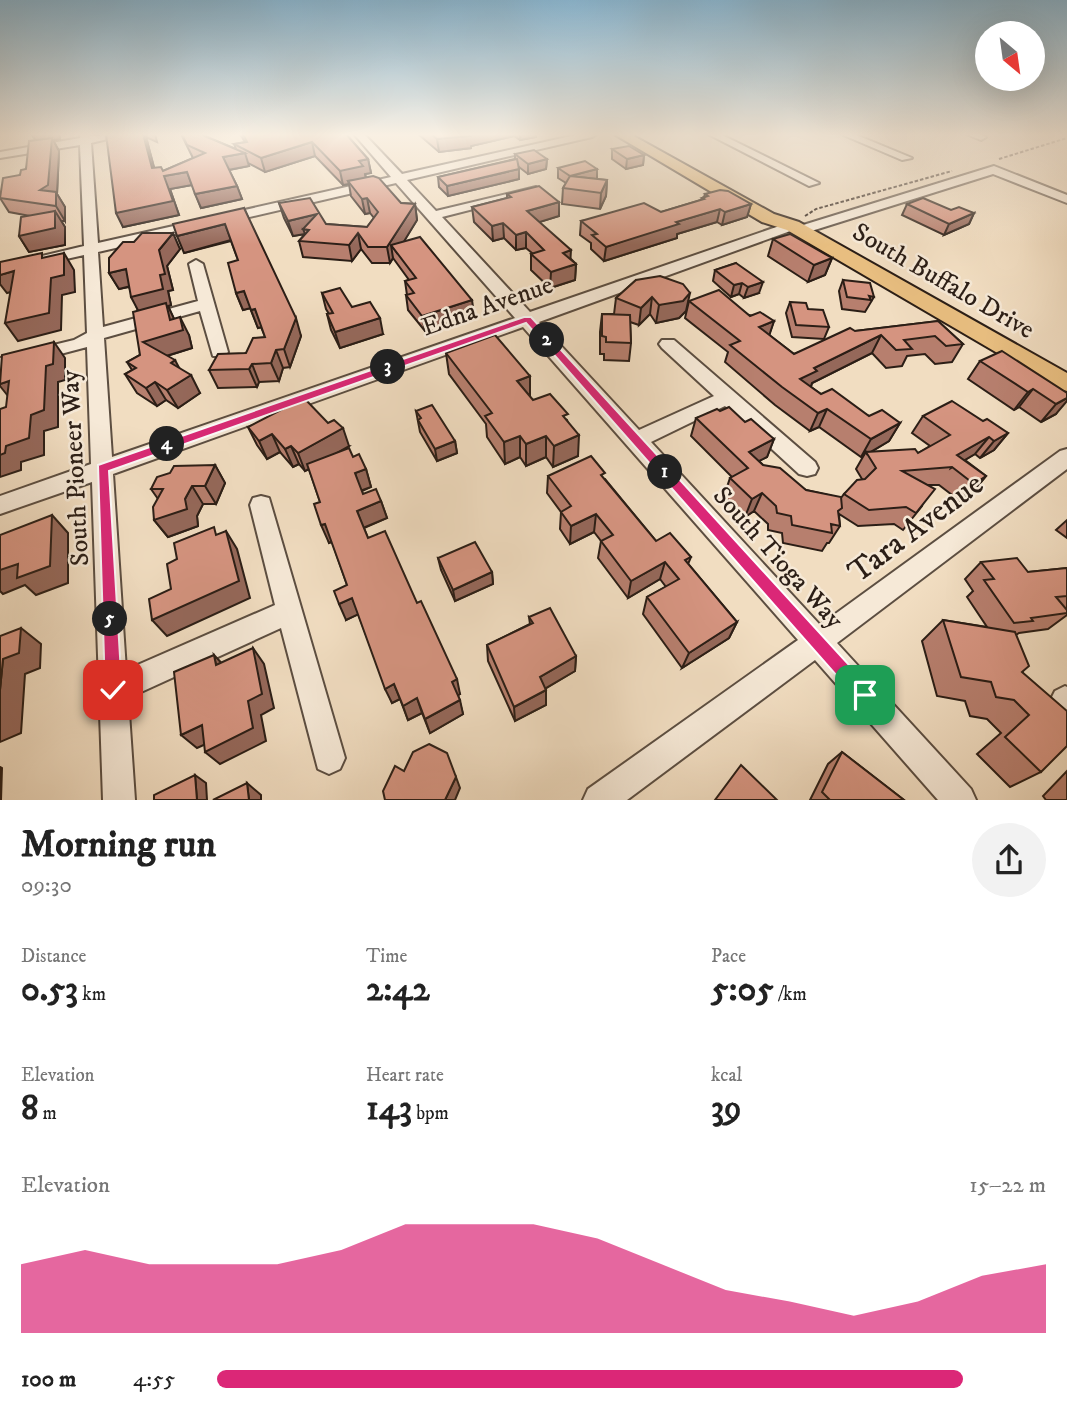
<!DOCTYPE html>
<html lang="en">
<head>
<meta charset="utf-8">
<style>
  body { margin:0; font-family:"IM FELL DW Pica",serif; background:#f2f2f2; color:#222; height:100vh; display:flex; flex-direction:column; font-size:26px; white-space:nowrap }
  * { box-sizing:border-box; margin:0 }
  p { font-size:23px; color:#767676 }
  .icon { flex:none; width:38px; height:38px; fill:none; stroke:currentColor; stroke-width:2; stroke-linecap:round; stroke-linejoin:round }
  .map { position:relative; height:800px; overflow:hidden }
  .panel { display:flex; flex-direction:column; background:#fff; flex:1 }
  .panel>* { flex:none }
  .needle { width:46px; rotate:151deg }
  .fabs { position:absolute; left:975px; top:21px; display:grid; gap:14px }
  .fabs a { display:grid; place-items:center; width:70px; height:70px; border-radius:50%; background:#fff; box-shadow:0 7px 28px #0002; font-size:35px }
  .pin { position:absolute; display:grid; place-items:center; width:60px; height:60px; color:#fff; margin:-30px; border-radius:14px; box-shadow:0 4px 10px #0006 }
  .km { position:absolute; width:35px; height:35px; margin:-18px; border-radius:50%; background:#222; color:#fff; font-size:19px; line-height:35px; text-align:center }
  .round { display:grid; place-items:center; flex:none; width:74px; height:74px; border-radius:37px; background:#f2f2f2 }
  .overview { display:flex; align-items:center; justify-content:space-between; height:119px; padding:0 21px }
  h1 { font-size:38px; font-weight:700; line-height:52px }
  .stats { display:grid; grid-template-columns:repeat(3,1fr); gap:10px; height:119px; padding:7px 21px }
  .stats div { display:grid; align-content:center }
  .stats b { font-size:35px; font-weight:700 }
  .stats small { font-size:19px; font-weight:400 }
  .stats p { font-size:19px }
  .chart { height:196px; padding:14px 21px }
  .chart p { display:flex; justify-content:space-between }
  .chart svg { width:100%; height:126px; margin-top:7px; fill:#db2777; opacity:.7 }
  ul { padding:0 21px; list-style:none; font-size:23px }
  li { display:grid; grid-template-columns:112px 84px 1fr; align-items:center; height:52px }
  li i { height:18px; border-radius:9px; background:#db2777 }
  .map>svg:first-child { display:block }
  .lines { fill:none; stroke-linecap:round; stroke-linejoin:round }
  .minor-casing { stroke:#5c4e41; stroke-width:4 }
  .major-casing { stroke:#2b1e16; stroke-width:4 }
  .path { stroke:#2b1e16; stroke-width:2; stroke-dasharray:3.5 2; stroke-linecap:butt }
  .minor { fill:#f6e9d7; fill-rule:evenodd }
  .major { fill:#e8be80; fill-rule:evenodd }
  .wall { fill:#b77f6e; stroke:#2b1e16; stroke-width:2 }
  .shaded-wall { fill:#95685a; stroke:#2b1e16; stroke-width:2 }
  .building { fill:#d59480; stroke:#2b1e16; stroke-width:2 }
  .route { fill:#db2777; stroke:#fff; stroke-width:2 }
  .labels { text-anchor:middle; stroke-width:5; stroke-linejoin:round; paint-order:stroke }
  .street-label { font-size:26px; fill:#2b1e16; stroke:#f6e9d7 }
  .near-street-label { font-size:32px; fill:#2b1e16; stroke:#f6e9d7 }
</style>
</head>
<body>
<div class="map">
<svg width="1067" height="800" viewBox="0 0 1067 800">
  <rect width="100%" height="100%" fill="#f1ddc1"/>
  <filter id="stains"><feTurbulence type="fractalNoise" baseFrequency=".00286" numOctaves="4"/><feColorMatrix values="0 0 0 0 .2 0 0 0 0 .09 0 0 0 0 .02 0 0 0 .5 -.17"/></filter>
  <radialGradient id="worn" r=".72"><stop offset=".6" stop-color="#630" stop-opacity="0"/><stop offset="1" stop-color="#630" stop-opacity=".3"/></radialGradient>
  <g class="lines">
    <g class="minor-casing">
      <g id="minor">
        <path d="M80,134H90V136L128,134L91,143L98,243L391,177L354,134H364L402,174L580,134H597L592,137L407,180L436,211L536,187V193L442,217L530,312L788,223L793,222L800,226L994,166L1067,195V203L993,174L805,233L800,234L793,230L539,322L639,430L714,396L662,348L659,344L662,340H674L815,462L818,468L815,474L807,476L799,474L725,406L651,442L820,625L1060,451L1067,449V469L837,643L971,789L976,800H938L815,660L627,800H583L588,789L798,640L523,327L113,474L126,670L275,605L250,505L253,498L261,496L269,498L345,758L340,769L329,774L318,769L281,628L128,698L135,800H103L92,482L0,514V496L91,464L87,347L0,370V358L74,340L87,333L84,255L0,274V266L84,246L80,145L0,158V152L80,138ZM396,183L515,318L112,457L104,338L200,311L213,356H225L228,352L203,264L196,260L189,264L198,301L103,327L98,252Z"/>
        <polygon points="708,134 720,134 819,183 809,186"/>
        <polygon points="841,134 854,134 912,158 902,160"/>
        <polygon points="966,134 981,134 986,137 981,140"/>
        <polygon points="1065,686 1067,687 1067,718 1057,713 1050,701 1055,691"/>
      </g>
    </g>
    <g class="major-casing">
      <polygon id="major" points="614,134 630,134 774,214 799,222 1067,373 1067,391 1059,389 787,230 762,222"/>
    </g>
    <g class="path">
      <polyline points="999,159 1067,138"/>
      <polyline points="805,216 816,209 952,171"/>
    </g>
    <use href="#minor" class="minor"/>
    <use href="#major" class="major"/>
  </g>
  <g class="wall">
    <polygon points="31,134 59,134 60,139 53,140 59,151 57,194 65,207 65,221 61,221 65,227 65,245 29,252 19,236 30,216 9,212 0,198 0,194 26,169 36,140"/>
    <polygon points="106,134 155,134 157,142 146,137 154,168 163,171 193,158 181,134 200,134 236,149 234,144 245,142 240,134 232,134 346,134 368,159 371,173 365,174 366,177 401,203 415,204 417,220 403,242 474,314 425,331 408,310 406,295 407,295 405,281 409,280 393,258 390,263 372,263 361,249 352,261 303,257 299,241 305,234 293,236 284,218 279,203 326,224 367,227 374,218 370,213 365,214 351,196 349,184 343,185 315,156 265,172 248,163 249,166 229,170 237,186 242,199 201,208 192,185 170,189 179,215 123,227"/>
    <polygon points="418,134 536,134 536,137 520,140 514,136 471,146 471,148 439,152"/>
    <polygon points="612,149 644,155 643,165 626,169 612,159"/>
    <polygon points="515,154 547,159 546,169 528,174 519,167 519,179 448,196 439,187 438,177 515,159"/>
    <polygon points="558,168 597,169 597,179 607,180 606,196 600,209 562,204 563,188 566,183 558,178"/>
    <polygon points="507,194 559,202 559,216 539,222 571,259 576,264 575,280 550,288 531,270 531,254 532,253 526,248 516,250 504,238 493,241 474,222 472,207 507,198"/>
    <polygon points="705,194 751,204 747,217 722,225 717,222 677,234 677,238 604,261 591,249 591,243 580,235 581,221 661,212 701,200 702,198 704,197"/>
    <polygon points="907,204 951,210 974,213 969,224 944,235 902,215"/>
    <polygon points="244,208 301,336 290,367 283,368 279,381 259,382 257,387 218,388 209,370 246,353 265,337 261,327 258,328 250,308 243,310 236,293 238,260 231,241 184,253"/>
    <polygon points="773,239 832,258 825,275 808,282 768,256"/>
    <polygon points="180,249 167,266 173,290 168,291 171,305 168,306 174,319 189,335 192,348 167,356 180,369 200,393 178,408 166,400 157,406 137,393 125,374 132,370 127,362 140,355 138,311 129,287 119,289 109,273"/>
    <polygon points="736,263 759,293 744,298 739,294 731,297 713,281 715,270"/>
    <polygon points="636,280 686,311 679,318 656,323 650,314 639,325 630,322 631,343 629,361 604,360 604,354 600,354 600,332 602,314 614,314 616,298"/>
    <polygon points="843,280 874,297 865,312 842,309 839,291"/>
    <polygon points="322,293 352,307 383,334 340,348 331,330 327,314 329,314 326,309"/>
    <polygon points="689,301 774,321 769,335 794,354 855,331 938,321 963,344 952,362 935,364 925,354 907,356 902,366 886,368 872,353 812,383 811,387 821,394 869,416 900,423 889,441 871,452 918,453 930,446 912,433 923,416 983,421 1008,433 994,450 980,458 975,454 965,460 986,476 972,493 960,501 939,485 928,485 922,506 903,530 894,524 858,526 839,514 840,526 829,543 827,543 822,551 783,543 782,533 768,530 768,524 754,511 745,517 724,496 730,478 732,477 691,436 696,418 720,411 745,422 774,439 767,457 759,461 763,465 806,490 841,498 844,494 862,479 856,469 864,455 861,457 819,427 810,431 775,405 725,362 728,352 685,318"/>
    <polygon points="790,302 808,309 829,327 824,339 792,337 786,313"/>
    <polygon points="446,353 530,376 530,397 533,400 567,420 578,456 553,467 546,457 526,466 520,457 505,464 487,437 486,424 449,374"/>
    <polygon points="980,361 1067,393 1056,414 1041,422 1019,407 1014,410 968,379"/>
    <polygon points="416,411 455,441 457,453 437,461 420,432"/>
    <polygon points="248,427 349,446 338,452 353,457 366,469 371,487 362,491 363,494 381,501 387,518 364,528 368,538 417,603 460,694 458,695 463,714 430,733 422,713 408,720 400,699 392,703 358,614 346,620 347,585 332,542 329,543 320,502 309,469 305,471 299,464 293,467 280,452 267,459 257,445"/>
    <polygon points="215,465 225,483 216,504 203,504 197,516 198,526 168,537 154,520 158,499 151,489"/>
    <polygon points="548,476 605,479 656,541 691,557 688,564 737,622 729,638 682,668 643,614 647,597 666,587 660,579 628,598 598,558 601,541 594,532 570,544 560,529 561,512 547,493"/>
    <polygon points="1067,520 1067,538 1056,530"/>
    <polygon points="438,558 492,572 493,584 455,601 441,570"/>
    <polygon points="981,562 1028,572 1067,568 1067,615 1048,629 1019,633 1016,635 1041,772 1010,787 977,754 1001,733 987,719 970,716 965,701 937,696 922,641 943,620 987,627 967,597 973,591 965,579"/>
    <polygon points="529,617 576,656 575,671 545,689 546,690 546,705 515,721 488,661 487,645 530,624"/>
    <polygon points="842,752 904,800 810,800 828,764"/>
    <polygon points="1067,771 1067,800 1046,800 1043,796"/>
  </g>
  <g class="shaded-wall">
    <polygon points="31,134 59,134 60,139 53,140 59,151 57,194 65,207 65,221 56,206 40,190 38,143"/>
    <polygon points="143,134 144,134 146,137 158,182 152,168"/>
    <polygon points="468,134 514,134 514,136 471,146 471,148 439,152 437,139"/>
    <polygon points="520,134 536,134 536,137 520,140"/>
    <polygon points="312,142 315,156 265,172 261,158"/>
    <polygon points="245,153 249,166 228,170 223,157"/>
    <polygon points="644,155 643,165 626,169 627,159"/>
    <polygon points="368,159 371,173 365,174 366,180 348,181 349,184 343,185 340,171 359,161"/>
    <polygon points="547,159 546,169 528,174 528,164"/>
    <polygon points="519,169 519,179 448,196 447,186"/>
    <polygon points="597,169 597,179 570,176"/>
    <polygon points="187,172 192,185 170,189 179,215 123,227 116,213 164,176"/>
    <polygon points="607,180 606,196 600,209 601,193"/>
    <polygon points="237,186 242,199 201,208 195,194"/>
    <polygon points="367,198 370,213 365,214 362,199"/>
    <polygon points="559,202 559,216 527,226 527,211"/>
    <polygon points="415,204 417,220 397,253 391,245 393,258 390,263 387,247"/>
    <polygon points="751,204 747,217 722,225 725,212"/>
    <polygon points="720,209 717,222 677,234 677,238 604,261 606,247 676,222"/>
    <polygon points="55,211 65,227 65,245 29,252 19,236"/>
    <polygon points="974,213 969,224 944,235 949,224"/>
    <polygon points="317,214 309,230 303,229 305,234 293,236 288,221"/>
    <polygon points="503,223 504,238 493,241 492,226"/>
    <polygon points="225,224 231,240 184,253 177,236"/>
    <polygon points="526,232 526,248 516,250 516,235"/>
    <polygon points="173,233 180,249 167,266 173,290 168,291 171,305 168,306 175,321 180,317 189,335 192,348 153,360 143,342 140,314 131,297 160,275 159,250"/>
    <polygon points="358,233 361,249 352,261 349,245"/>
    <polygon points="571,250 570,266 576,264 575,280 550,288 551,272 563,253"/>
    <polygon points="64,253 74,270 75,292 62,295 61,330 18,341 5,323 51,278"/>
    <polygon points="832,258 825,275 808,282 814,265"/>
    <polygon points="126,269 135,285 119,289 109,273"/>
    <polygon points="14,271 26,288 7,293 0,284 0,275"/>
    <polygon points="763,282 759,293 744,298 748,287"/>
    <polygon points="742,283 739,294 731,297 734,285"/>
    <polygon points="244,291 251,308 243,310 236,293"/>
    <polygon points="690,293 686,311 679,318 656,323 659,305"/>
    <polygon points="652,297 650,314 639,325 641,308"/>
    <polygon points="472,300 474,314 425,331 422,316"/>
    <polygon points="255,309 262,327 258,328 251,310"/>
    <polygon points="296,318 301,336 290,367 284,349"/>
    <polygon points="380,318 383,334 340,348 335,332"/>
    <polygon points="774,321 768,339 759,327"/>
    <polygon points="881,335 872,353 812,383 810,389 800,379 814,368"/>
    <polygon points="54,342 65,358 65,380 58,382 58,427 44,431 44,455 21,462 21,470 0,477 0,455 6,446 46,366"/>
    <polygon points="276,350 283,368 279,381 271,363"/>
    <polygon points="175,360 185,379 171,363"/>
    <polygon points="252,364 259,382 257,387 249,369"/>
    <polygon points="191,375 200,393 178,408 167,390"/>
    <polygon points="530,376 530,397 517,381"/>
    <polygon points="9,381 12,401 0,386 0,384"/>
    <polygon points="155,382 166,400 157,406 146,388"/>
    <polygon points="1033,389 1019,407 1014,410 1028,392"/>
    <polygon points="1067,398 1067,401 1056,414 1041,422 1056,404"/>
    <polygon points="827,409 819,427 810,431 818,413"/>
    <polygon points="900,423 889,441 867,454 866,452 864,455 861,457 871,439"/>
    <polygon points="343,428 349,446 305,471 298,453"/>
    <polygon points="1008,433 994,450 980,458 994,441"/>
    <polygon points="272,434 280,452 267,459 259,441"/>
    <polygon points="579,435 578,456 553,467 554,446"/>
    <polygon points="520,436 520,457 505,464 504,442"/>
    <polygon points="546,436 546,457 526,466 526,444"/>
    <polygon points="989,437 975,454 951,468 957,455"/>
    <polygon points="774,439 767,457 747,467 749,452"/>
    <polygon points="455,441 457,453 437,461 435,449"/>
    <polygon points="291,446 299,464 293,467 285,449"/>
    <polygon points="215,465 225,483 216,504 205,486"/>
    <polygon points="366,469 371,487 360,491 355,473"/>
    <polygon points="986,476 972,493 960,501 974,484"/>
    <polygon points="192,486 203,504 197,516 198,526 168,537 154,520 185,499"/>
    <polygon points="762,493 754,511 745,517 752,499"/>
    <polygon points="381,501 387,518 363,528 357,511"/>
    <polygon points="596,514 594,532 570,544 571,526"/>
    <polygon points="52,515 68,533 68,583 36,595 25,585 3,594 0,591 0,570"/>
    <polygon points="325,524 333,541 329,543 321,525"/>
    <polygon points="226,531 237,549 250,598 167,636 152,620"/>
    <polygon points="665,562 660,579 628,598 631,581"/>
    <polygon points="492,572 493,584 455,601 453,590"/>
    <polygon points="352,598 359,614 346,620 339,604"/>
    <polygon points="737,622 729,638 682,668 689,653"/>
    <polygon points="21,628 41,644 40,668 25,674 21,733 0,742 0,690 3,659"/>
    <polygon points="253,648 264,664 274,708 261,715 266,741 220,764 205,752 248,701"/>
    <polygon points="214,655 228,670 216,665"/>
    <polygon points="576,656 575,671 539,692 540,677"/>
    <polygon points="457,679 460,694 455,697 452,682"/>
    <polygon points="394,684 400,699 392,703 385,689"/>
    <polygon points="546,690 546,705 515,721 514,707"/>
    <polygon points="417,698 422,713 408,720 403,706"/>
    <polygon points="460,700 463,714 430,733 425,719"/>
    <polygon points="202,725 217,739 197,748 181,735"/>
    <polygon points="0,767 2,768 1,800 0,800"/>
    <polygon points="195,775 206,783 207,800 197,800"/>
    <polygon points="456,777 460,788 455,800 445,800"/>
    <polygon points="247,783 261,795 261,800 249,800"/>
  </g>
  <g class="building">
    <polygon points="106,134 143,134 152,168 161,167 163,171 205,153 187,145 182,134 200,134 245,153 223,157 237,186 195,194 187,172 164,176 173,201 116,213"/>
    <polygon points="243,134 346,134 368,159 359,161 363,166 340,171 312,142 261,158 234,144 247,142"/>
    <polygon points="431,134 470,134 468,134 470,136 437,139"/>
    <polygon points="52,138 48,185 40,190 56,192 56,206 0,198 3,178 20,175 21,170 26,169 29,141"/>
    <polygon points="629,146 644,155 627,159 612,149"/>
    <polygon points="534,150 547,159 528,164 515,154"/>
    <polygon points="517,159 519,169 447,186 438,177"/>
    <polygon points="585,161 597,169 570,176 558,168"/>
    <polygon points="373,176 379,178 401,203 415,204 387,247 368,247 358,233 349,245 299,241 309,230 303,229 317,214 288,221 279,203 310,198 326,224 367,227 378,212 367,198 362,199 348,181"/>
    <polygon points="570,176 607,180 601,193 563,188"/>
    <polygon points="539,186 559,202 527,211 571,250 563,253 576,264 551,272 531,254 544,250 526,232 516,235 503,223 492,226 472,207 511,197 507,194"/>
    <polygon points="720,190 728,191 751,204 725,212 720,209 676,222 679,224 606,247 592,235 597,234 581,221 644,203 661,212 704,199 702,198 708,196 705,194"/>
    <polygon points="923,198 951,210 959,207 974,213 949,224 907,204"/>
    <polygon points="244,208 296,318 284,349 276,350 271,363 252,364 249,369 209,370 218,354 246,353 253,338 265,337 255,309 251,310 244,291 236,293 228,263 238,260 225,224 177,236 173,224"/>
    <polygon points="55,211 55,228 19,236 21,217"/>
    <polygon points="142,233 173,233 159,250 165,274 160,275 163,289 131,297 126,269 109,273 109,258 123,242 134,242"/>
    <polygon points="790,234 832,258 814,265 773,239"/>
    <polygon points="420,237 472,300 422,316 406,295 414,293 405,281 416,278 391,245"/>
    <polygon points="42,253 42,258 64,253 64,275 51,278 49,313 5,323 14,271 0,275 0,262"/>
    <polygon points="736,263 763,282 748,287 742,283 734,285 715,270"/>
    <polygon points="660,276 683,284 690,293 683,301 659,305 652,297 641,308 616,298 636,280"/>
    <polygon points="843,280 870,283 874,297 869,296 871,300 847,297"/>
    <polygon points="340,288 352,307 370,302 380,318 335,332 327,314 333,313 322,293"/>
    <polygon points="719,290 750,316 760,312 774,321 759,327 794,354 850,328 855,331 938,321 963,344 946,346 935,336 904,340 912,349 896,350 881,335 814,368 817,371 800,379 821,394 832,389 869,416 882,410 900,423 871,439 827,409 818,413 782,387 730,345 740,341 689,301"/>
    <polygon points="790,302 806,303 808,309 823,310 829,327 796,325"/>
    <polygon points="166,303 170,320 180,317 183,330 143,342 175,360 171,363 191,375 167,390 155,382 146,388 125,374 136,368 127,362 140,355 133,312"/>
    <polygon points="602,314 630,315 631,343 606,342 606,337 602,336"/>
    <polygon points="495,335 530,376 517,381 533,400 550,394 568,414 563,416 579,435 554,446 546,436 526,444 520,436 504,442 485,416 492,413 446,353"/>
    <polygon points="54,342 53,364 46,366 44,410 31,415 29,438 6,446 5,453 0,455 0,409 6,407 9,381 0,384 2,355"/>
    <polygon points="1002,351 1067,393 1067,398 1056,404 1033,389 1028,392 980,361"/>
    <polygon points="304,398 328,423 334,420 343,428 298,453 291,446 285,449 272,434 259,441 248,427"/>
    <polygon points="952,401 983,421 987,419 1008,433 994,441 989,437 957,455 986,476 974,484 952,467 902,471 935,489 916,513 906,507 869,510 844,494 857,480 865,479 876,468 866,452 915,449 918,453 950,435 923,416"/>
    <polygon points="432,405 455,441 435,449 418,420 421,418 416,411"/>
    <polygon points="729,407 745,422 751,419 774,439 749,452 763,465 780,468 806,490 841,497 842,508 838,511 840,526 831,524 832,533 792,525 791,516 777,513 776,506 762,493 752,499 730,478 748,468 696,418 717,409 720,411"/>
    <polygon points="349,448 353,457 359,454 366,469 355,473 363,494 376,489 381,501 357,511 368,538 385,531 417,603 421,601 457,679 452,682 460,700 425,719 417,698 403,706 394,684 385,689 352,598 339,604 334,591 347,585 325,524 321,525 314,504 320,502 307,464"/>
    <polygon points="591,456 605,473 601,475 656,541 670,533 691,557 685,560 737,622 689,653 647,597 679,579 665,562 631,581 601,541 613,535 596,514 571,526 561,512 571,506 548,476"/>
    <polygon points="215,465 205,486 192,486 185,499 187,509 154,520 153,507 163,489 151,489 157,477 170,473 174,466"/>
    <polygon points="52,515 50,566 17,578 18,564 0,570 0,535"/>
    <polygon points="214,527 216,535 226,531 239,581 152,620 149,599 171,589 167,564 177,559 174,543"/>
    <polygon points="475,542 492,572 453,590 438,558"/>
    <polygon points="1017,558 1028,572 1067,568 1067,596 1056,597 1067,610 1067,613 1031,618 1033,621 1014,623 984,580 994,579 981,562"/>
    <polygon points="550,608 576,656 540,677 546,690 514,707 487,645 533,623 529,617"/>
    <polygon points="943,620 1015,632 1029,666 1022,672 1067,711 1067,746 1041,772 1005,737 1029,715 1014,700 996,697 991,682 961,677"/>
    <polygon points="21,628 19,653 3,659 0,690 0,636"/>
    <polygon points="253,648 262,694 248,701 253,728 205,752 202,725 181,735 174,672 214,655 216,665"/>
    <polygon points="429,744 447,753 456,777 445,800 385,800 383,791 395,766 404,771 413,752"/>
    <polygon points="842,752 904,800 830,800 822,792"/>
    <polygon points="741,765 777,800 715,800"/>
    <polygon points="195,775 197,800 154,800 154,795"/>
    <polygon points="247,783 249,800 213,800"/>
  </g>
  <linearGradient id="sky" x2="0" y2="1"><stop stop-color="#89b7d3"/><stop offset="0.55" stop-color="#f9f0e3"/><stop offset="1" stop-color="#f9f0e3" stop-opacity="0"/></linearGradient>
  <rect width="1067" height="245" fill="url(#sky)"/>
  <polygon class="route" points="524,317 531,317 871,689 874,695 871,701 865,703 859,701 526,323 109,471 122,690 119,696 113,698 107,696 105,690 98,465"/>
  <g class="labels">
    <g class="street-label">
      <text transform="translate(944 280) rotate(30)" y="9">South Buffalo Drive</text>
      <text transform="translate(487 305) rotate(-19)" y="9">Edna Avenue</text>
      <text transform="translate(74 468) rotate(-93)" y="9">South Pioneer Way</text>
      <text transform="translate(779 557) rotate(48)" y="9">South Tioga Way</text>
    </g>
    <g class="near-street-label">
      <text transform="translate(915 527) rotate(-37)" y="11">Tara Avenue</text>
    </g>
  </g>
  <rect width="100%" height="100%" filter="url(#stains)"/>
  <rect width="100%" height="100%" fill="url(#worn)"/>
</svg>
<div class="fabs">
<a><svg class="needle" viewBox="-14 -14 28 28"><path d="M0-13l5 13h-10z" fill="#e53935"/><path d="M0 13l5-13h-10z" fill="#767676"/></svg></a>
</div>
<div class="pin" style="left:865px;top:695px;background:#1e9e55"><svg class="icon" aria-label="arrive" viewBox="0 0 24 24"><path d="M6 21V4h12l-3 4 3 4H6"/></svg></div>
<div class="pin" style="left:113px;top:690px;background:#d93025"><svg class="icon" aria-label="check" viewBox="0 0 24 24"><path d="M5 12l5 5 9-10"/></svg></div>
<b class="km" style="left:665px;top:472px">1</b>
<b class="km" style="left:547px;top:340px">2</b>
<b class="km" style="left:388px;top:367px">3</b>
<b class="km" style="left:167px;top:444px">4</b>
<b class="km" style="left:110px;top:619px">5</b>
</div>
<section class="panel">
<div class="overview"><div><h1>Morning run</h1><p>09:30</p></div><a class="round"><svg class="icon" aria-label="share" viewBox="0 0 24 24"><path d="M12 15V3M7 8l5-5 5 5M5 13v7h14v-7"/></svg></a></div>
<div class="stats">
<div><p>Distance</p><b>0.53<small> km</small></b></div>
<div><p>Time</p><b>2:42</b></div>
<div><p>Pace</p><b>5:05<small> /km</small></b></div>
</div>
<div class="stats">
<div><p>Elevation</p><b>8<small> m</small></b></div>
<div><p>Heart rate</p><b>143<small> bpm</small></b></div>
<div><p>kcal</p><b>39</b></div>
</div>
<div class="chart"><p><span>Elevation</span>15–22 m</p>
<svg viewBox="0 0 160 44" preserveAspectRatio="none"><path d="M0 44V20L10 15L20 20L30 20L40 20L50 15L60 6L70 6L80 6L90 11L100 20L110 29L120 33L130 38L140 33L150 24L160 20V44z"/></svg>
</div>
<ul>
<li><b>100 m</b>4:55<i style="width:90%"></i></li>
</ul>
</section>
</body>
</html>
